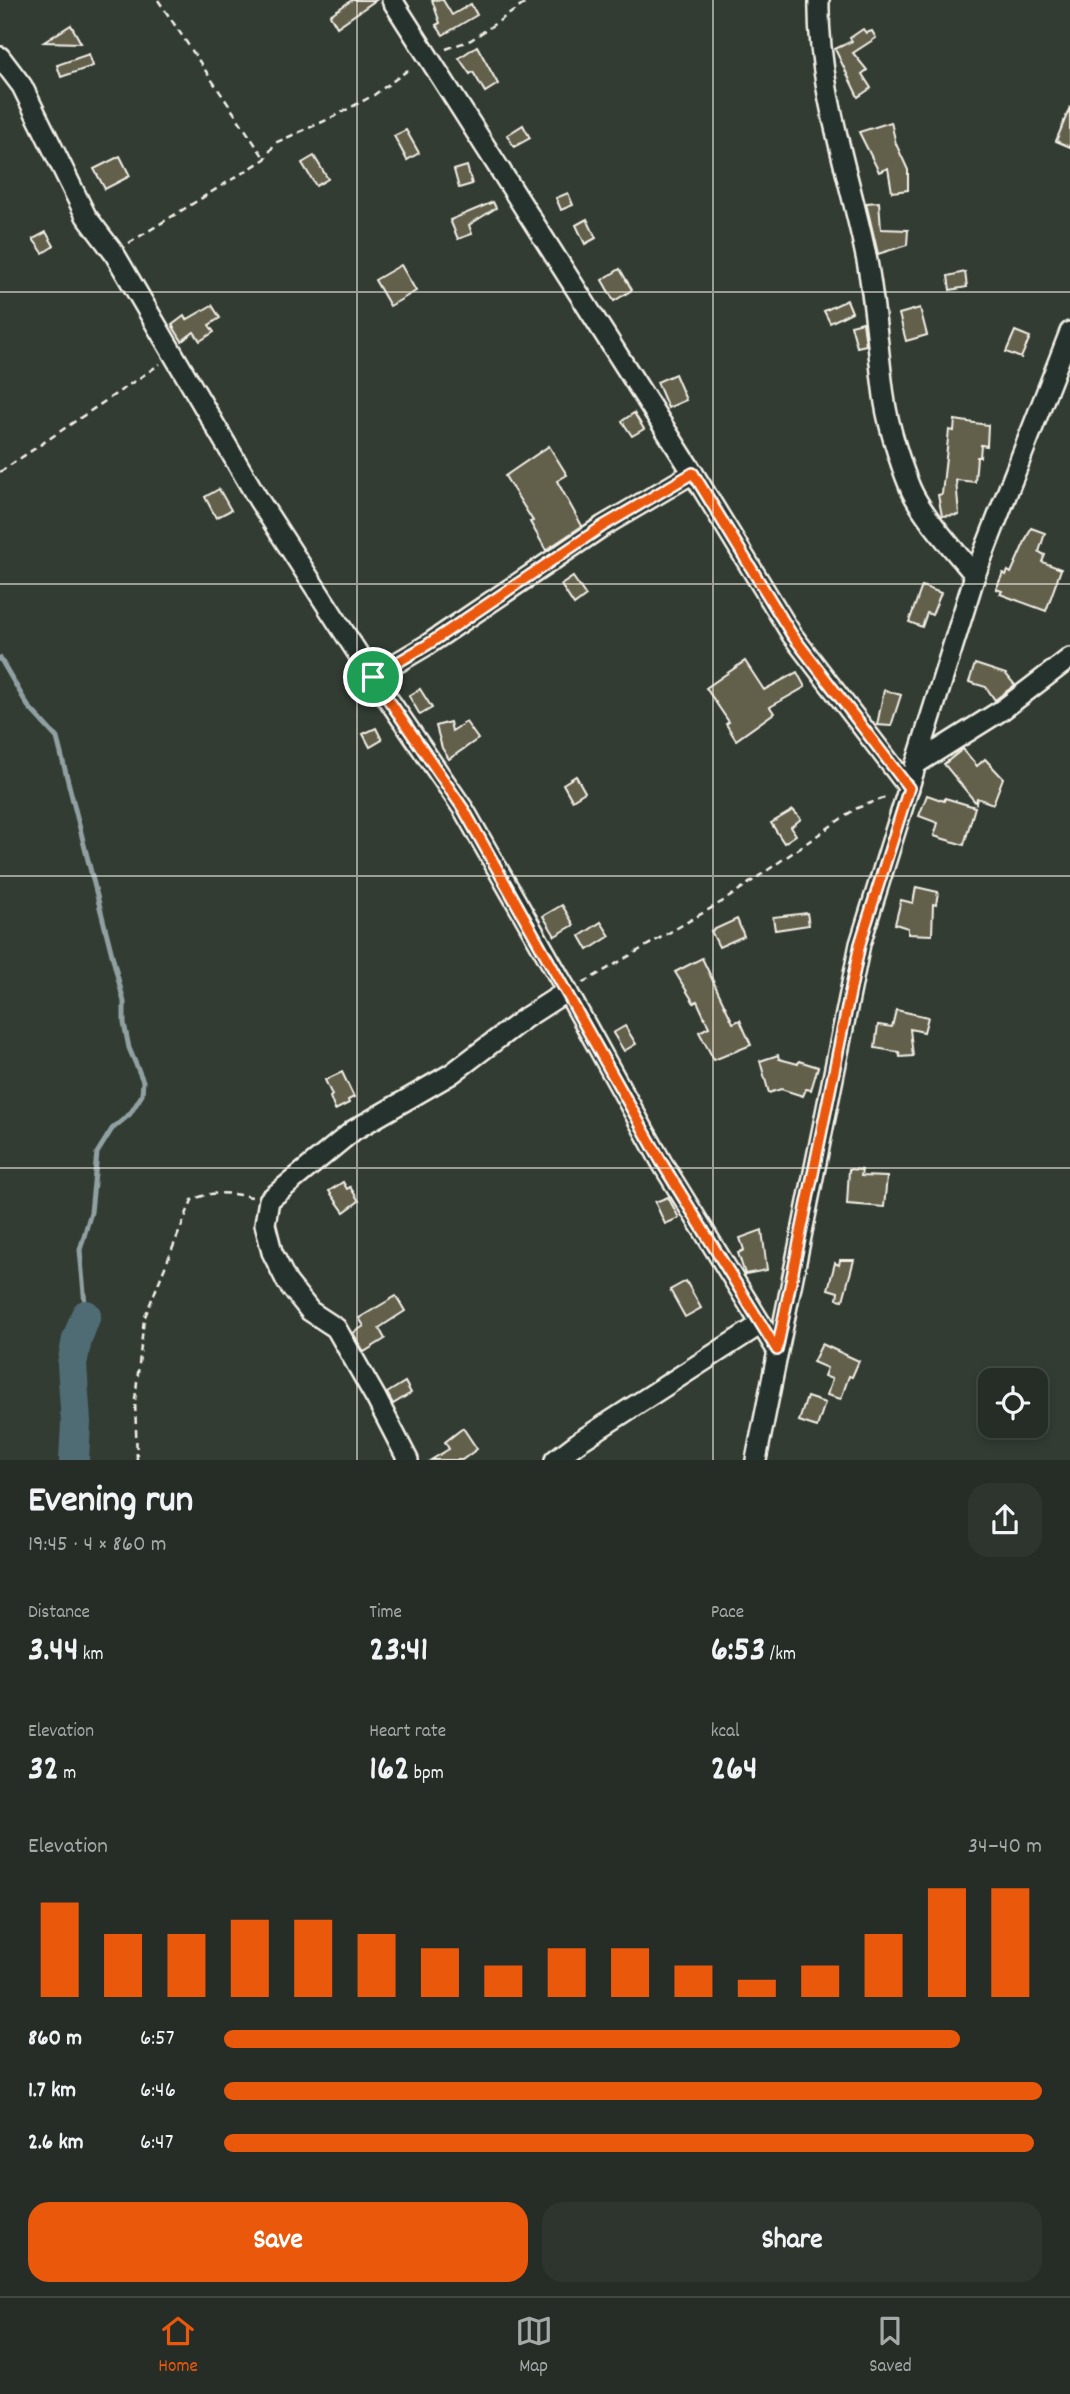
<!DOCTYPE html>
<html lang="en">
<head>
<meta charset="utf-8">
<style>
  body { margin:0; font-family:Dekko,sans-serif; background:#2e352e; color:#f1f3f6; height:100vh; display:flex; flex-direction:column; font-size:26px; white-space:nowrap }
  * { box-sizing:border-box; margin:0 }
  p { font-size:23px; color:#a4a8a7 }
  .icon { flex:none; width:38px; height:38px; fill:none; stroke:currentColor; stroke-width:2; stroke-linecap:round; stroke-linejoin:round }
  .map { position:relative; height:1460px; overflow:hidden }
  .panel { display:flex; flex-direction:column; background:#262d26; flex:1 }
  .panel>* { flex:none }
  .controls { position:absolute; left:978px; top:1368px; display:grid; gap:14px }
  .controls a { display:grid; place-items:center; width:70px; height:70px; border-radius:14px; background:#262d26; box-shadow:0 4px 10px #0003,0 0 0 2px #424943; font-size:35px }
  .pin { position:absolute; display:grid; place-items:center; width:60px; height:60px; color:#fff; margin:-30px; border:4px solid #fff; border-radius:50%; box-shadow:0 2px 7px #0007 }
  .round { display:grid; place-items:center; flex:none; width:74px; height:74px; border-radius:21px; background:#2e352e }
  .head { display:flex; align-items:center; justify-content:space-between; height:119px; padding:0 28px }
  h1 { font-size:38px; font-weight:700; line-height:52px }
  .stats { display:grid; grid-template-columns:repeat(3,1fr); gap:10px; height:119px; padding:7px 28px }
  .stats div { display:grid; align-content:center }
  .stats b { font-size:35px; font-weight:700 }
  .stats small { font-size:19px; font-weight:400 }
  .stats p { font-size:19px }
  .chart { height:196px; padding:14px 28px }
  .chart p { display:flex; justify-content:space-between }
  .chart svg { width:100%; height:126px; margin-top:7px; stroke:#ea580c; stroke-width:6 }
  .cta { display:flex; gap:14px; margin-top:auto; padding:14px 28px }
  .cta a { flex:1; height:80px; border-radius:21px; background:#ea580c; color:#fff; font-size:28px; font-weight:700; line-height:80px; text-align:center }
  .cta a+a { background:#2e352e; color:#f1f3f6 }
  ul { padding:0 28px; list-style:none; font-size:23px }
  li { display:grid; grid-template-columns:112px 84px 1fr; align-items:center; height:52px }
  li i { height:18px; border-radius:9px; background:#ea580c }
  .tab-bar { display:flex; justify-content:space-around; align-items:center; height:98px; border-top:2px solid #424943; background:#262d26; font-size:19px; color:#a4a8a7 }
  .tab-bar a { display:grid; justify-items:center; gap:4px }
  .tab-bar .on { color:#ea580c }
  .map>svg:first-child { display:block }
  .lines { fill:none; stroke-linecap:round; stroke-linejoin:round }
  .stream { stroke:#91a1a3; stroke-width:5 }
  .river { stroke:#4f6c75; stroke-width:30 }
  .building { fill:#625f4c; stroke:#f4f1e8; stroke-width:2 }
  .minor-casing { stroke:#f4f1e8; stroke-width:24 }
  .path { stroke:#f4f1e8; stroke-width:2.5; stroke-dasharray:7 5; stroke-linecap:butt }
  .minor { stroke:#26332d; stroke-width:19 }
  .route-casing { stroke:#fff; stroke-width:14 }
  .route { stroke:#ea580c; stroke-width:9 }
  .grid { fill:none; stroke:#f4f1e8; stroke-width:2; stroke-opacity:0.55 }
</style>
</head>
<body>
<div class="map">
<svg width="1070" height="1460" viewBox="0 0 1070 1460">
  <rect width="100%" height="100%" fill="#323c33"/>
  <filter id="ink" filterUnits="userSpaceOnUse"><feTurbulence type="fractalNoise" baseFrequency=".0143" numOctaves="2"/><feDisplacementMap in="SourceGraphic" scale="14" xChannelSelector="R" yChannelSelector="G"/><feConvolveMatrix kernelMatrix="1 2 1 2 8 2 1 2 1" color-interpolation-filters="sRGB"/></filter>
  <g filter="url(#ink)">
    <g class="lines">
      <polyline class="stream" points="0,658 28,706 57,738 124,1002 124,1023 129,1048 143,1081 142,1095 130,1114 112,1129 97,1153 91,1212 80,1250 86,1315"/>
      <polyline class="river" points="74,1460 76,1423 72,1364 77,1339 86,1315"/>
    </g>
    <g class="building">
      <polygon points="352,0 376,0 337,27 330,15"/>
      <polygon points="432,0 443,0 452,15 471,4 477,15 443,35 436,25 440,23"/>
      <polygon points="71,25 81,43 44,42"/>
      <polygon points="863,29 866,33 872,31 876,38 853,53 867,70 862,74 871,88 858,97 835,49 852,41 850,38"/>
      <polygon points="477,46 498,84 485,92 473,72 470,74 459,58"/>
      <polygon points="89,54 93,66 61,77 57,65"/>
      <polygon points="1070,107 1070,147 1056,141"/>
      <polygon points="891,122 896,144 908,170 908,190 892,192 888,168 879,172 859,132"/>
      <polygon points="523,125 530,138 514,147 507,135"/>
      <polygon points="406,130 419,153 407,160 394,136"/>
      <polygon points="120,156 130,176 105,189 94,169"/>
      <polygon points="314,156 328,179 316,186 302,163"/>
      <polygon points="467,166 472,184 459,188 454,170"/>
      <polygon points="568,193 573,205 561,210 556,198"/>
      <polygon points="493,202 496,208 469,225 472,234 458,239 450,220"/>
      <polygon points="879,202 881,229 908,230 907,245 878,254 866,203"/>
      <polygon points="587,219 596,238 585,244 576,225"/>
      <polygon points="46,232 54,246 43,253 33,239"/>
      <polygon points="401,265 416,291 390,306 375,280"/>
      <polygon points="620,269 632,290 614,301 602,280"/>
      <polygon points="965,272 967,287 950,290 948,276"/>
      <polygon points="847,300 852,312 830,323 824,311"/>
      <polygon points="212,305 220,318 209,325 214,332 200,341 194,332 182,341 172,325 184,316 186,320"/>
      <polygon points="920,308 927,335 906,341 899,314"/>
      <polygon points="863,322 866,345 857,347 851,325"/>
      <polygon points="1015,331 1030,337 1021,358 1006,352"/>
      <polygon points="675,374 686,400 668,408 657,382"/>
      <polygon points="634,413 644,429 632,436 622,421"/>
      <polygon points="955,420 988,425 987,446 981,445 980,457 977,457 975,482 956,480 959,515 942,516 938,495 942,494 949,430 954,431"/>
      <polygon points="549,446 567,475 557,481 582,526 546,550 530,522 533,521 505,476"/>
      <polygon points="219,489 231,510 216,518 205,497"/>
      <polygon points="1031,528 1045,533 1039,552 1045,555 1042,562 1061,569 1046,611 1000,594 1002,591 996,589 1003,573 1006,575 1008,571 1011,573"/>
      <polygon points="573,577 586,596 574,605 561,585"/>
      <polygon points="922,586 941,593 932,615 927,613 922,627 909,622"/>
      <polygon points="745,661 764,690 797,672 805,687 770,707 774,713 736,740 726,724 729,722 706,688"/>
      <polygon points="975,664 1006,674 1015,685 995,700 986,687 969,682"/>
      <polygon points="420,689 432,708 420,715 409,696"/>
      <polygon points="884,690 901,695 891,726 877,725"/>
      <polygon points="450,722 452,731 466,722 478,739 449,759 442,748 436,726"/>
      <polygon points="376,728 382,740 370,747 363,734"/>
      <polygon points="963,749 977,766 985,759 1003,778 993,804 977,798 976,803 944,764"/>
      <polygon points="576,776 585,792 572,800 563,784"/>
      <polygon points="927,795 944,801 945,798 975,807 964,845 934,836 938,823 919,816"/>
      <polygon points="793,810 801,819 791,827 796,835 784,843 771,823"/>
      <polygon points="916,887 938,892 936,905 933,904 932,935 908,934 908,928 895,924 901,900 913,903"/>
      <polygon points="562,905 574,925 555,936 543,916"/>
      <polygon points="807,913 809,925 775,930 773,917"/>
      <polygon points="737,919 744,936 719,947 711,931"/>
      <polygon points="601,922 610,936 588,950 580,936"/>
      <polygon points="702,958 733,1023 740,1020 751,1045 714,1060 699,1032 709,1027 697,1001 694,1003 675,972"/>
      <polygon points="896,1010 928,1017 924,1032 910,1029 913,1056 900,1057 899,1052 875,1048 878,1025 892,1027"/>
      <polygon points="625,1026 636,1044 624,1051 613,1033"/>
      <polygon points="778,1055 779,1059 798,1064 799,1061 818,1067 811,1090 806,1089 803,1096 781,1089 769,1093 760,1061"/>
      <polygon points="342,1072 354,1097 348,1100 349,1103 335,1110 330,1097 332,1095 325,1080"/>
      <polygon points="849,1169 862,1170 861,1176 887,1177 884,1207 847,1204"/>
      <polygon points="343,1182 347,1189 350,1187 359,1201 344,1212 329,1191"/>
      <polygon points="668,1197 679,1218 665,1224 655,1202"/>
      <polygon points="762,1230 767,1270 745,1274 738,1253 744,1250 740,1238"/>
      <polygon points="840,1260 854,1260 843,1300 837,1299 838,1292 828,1289 835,1263 839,1265"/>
      <polygon points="686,1281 701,1308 685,1317 670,1290"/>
      <polygon points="396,1296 405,1311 379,1328 385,1339 364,1352 353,1333 364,1326 359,1318"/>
      <polygon points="822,1344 859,1361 852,1377 849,1376 841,1399 827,1395 832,1379 824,1376 827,1368 813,1362"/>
      <polygon points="405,1382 411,1393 393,1404 387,1393"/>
      <polygon points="807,1397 825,1403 817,1427 799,1421"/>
      <polygon points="463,1428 477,1449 462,1460 431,1460 449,1449 445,1442"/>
    </g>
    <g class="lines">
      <g class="minor-casing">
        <g id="minor">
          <polyline points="392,0 693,473 792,635 909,788"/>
          <path d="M819,0C817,88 850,175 867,261C876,308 878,356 885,403C889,427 900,463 909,485C919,512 956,552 975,575"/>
          <polyline points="0,57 22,86 86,216 114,253 258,499 373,677 464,810 567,991"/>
          <polyline points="373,677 427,645 603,526 693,473"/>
          <polyline points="916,764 1002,710 1070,658"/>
          <polyline points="408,1460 376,1398 336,1328 310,1311 287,1282 272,1252 265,1224 269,1200 354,1130 451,1074 525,1018 567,991 662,1163 777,1350"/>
          <polyline points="555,1460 580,1441 761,1324"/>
          <polyline points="756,1460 860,944 975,575 1070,332"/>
        </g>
      </g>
      <g class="path">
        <polyline points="158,0 265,159"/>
        <polyline points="446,49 471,40 530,0"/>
        <polyline points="129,243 265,159 275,143 329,119 374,95 412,67"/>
        <polyline points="0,472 160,364"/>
        <polyline points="583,983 725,900 855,809 886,797"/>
        <path d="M137,1460L135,1400L144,1319L192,1200C214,1190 228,1193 252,1197"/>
      </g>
      <use href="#minor" class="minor"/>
    </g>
  </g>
  <g class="lines" filter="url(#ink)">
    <g class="route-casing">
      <polygon id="route" points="693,473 792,635 909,788 860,944 777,1350 662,1163 464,810 373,677 427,645 603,526"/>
    </g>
    <use href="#route" class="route"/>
  </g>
  <path class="grid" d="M357,0V1460M713,0V1460M0,292H1070M0,584H1070M0,876H1070M0,1168H1070"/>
</svg>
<div class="controls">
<a><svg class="icon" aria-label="locate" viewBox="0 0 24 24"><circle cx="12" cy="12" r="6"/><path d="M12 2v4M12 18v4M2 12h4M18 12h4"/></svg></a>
</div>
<div class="pin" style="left:373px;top:677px;background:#1e9e55"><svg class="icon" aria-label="arrive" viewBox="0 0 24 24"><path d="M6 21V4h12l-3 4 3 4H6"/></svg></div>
</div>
<section class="panel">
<div class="head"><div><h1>Evening run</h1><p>19:45 · 4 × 860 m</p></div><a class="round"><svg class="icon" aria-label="share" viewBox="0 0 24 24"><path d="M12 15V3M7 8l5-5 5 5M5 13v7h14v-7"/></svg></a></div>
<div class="stats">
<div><p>Distance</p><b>3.44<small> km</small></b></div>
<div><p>Time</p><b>23:41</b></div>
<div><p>Pace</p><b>6:53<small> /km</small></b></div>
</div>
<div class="stats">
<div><p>Elevation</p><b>32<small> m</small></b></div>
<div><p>Heart rate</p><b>162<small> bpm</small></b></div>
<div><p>kcal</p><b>264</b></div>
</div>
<div class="chart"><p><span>Elevation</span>34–40 m</p>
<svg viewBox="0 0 160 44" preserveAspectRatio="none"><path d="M5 44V11M15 44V22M25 44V22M35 44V17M45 44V17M55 44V22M65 44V27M75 44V33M85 44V27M95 44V27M105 44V33M115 44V38M125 44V33M135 44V22M145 44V6M155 44V6"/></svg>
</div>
<ul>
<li><b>860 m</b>6:57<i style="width:90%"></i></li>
<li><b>1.7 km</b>6:46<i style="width:100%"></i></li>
<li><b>2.6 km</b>6:47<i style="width:99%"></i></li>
</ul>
<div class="cta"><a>Save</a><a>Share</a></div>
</section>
<nav class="tab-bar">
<a class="on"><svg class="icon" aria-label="home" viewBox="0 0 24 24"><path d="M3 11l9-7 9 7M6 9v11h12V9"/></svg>Home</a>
<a><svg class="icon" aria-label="map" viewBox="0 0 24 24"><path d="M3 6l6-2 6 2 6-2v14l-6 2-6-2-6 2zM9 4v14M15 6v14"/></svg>Map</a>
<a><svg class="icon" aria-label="saved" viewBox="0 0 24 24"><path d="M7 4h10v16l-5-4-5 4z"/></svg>Saved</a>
</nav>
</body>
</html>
